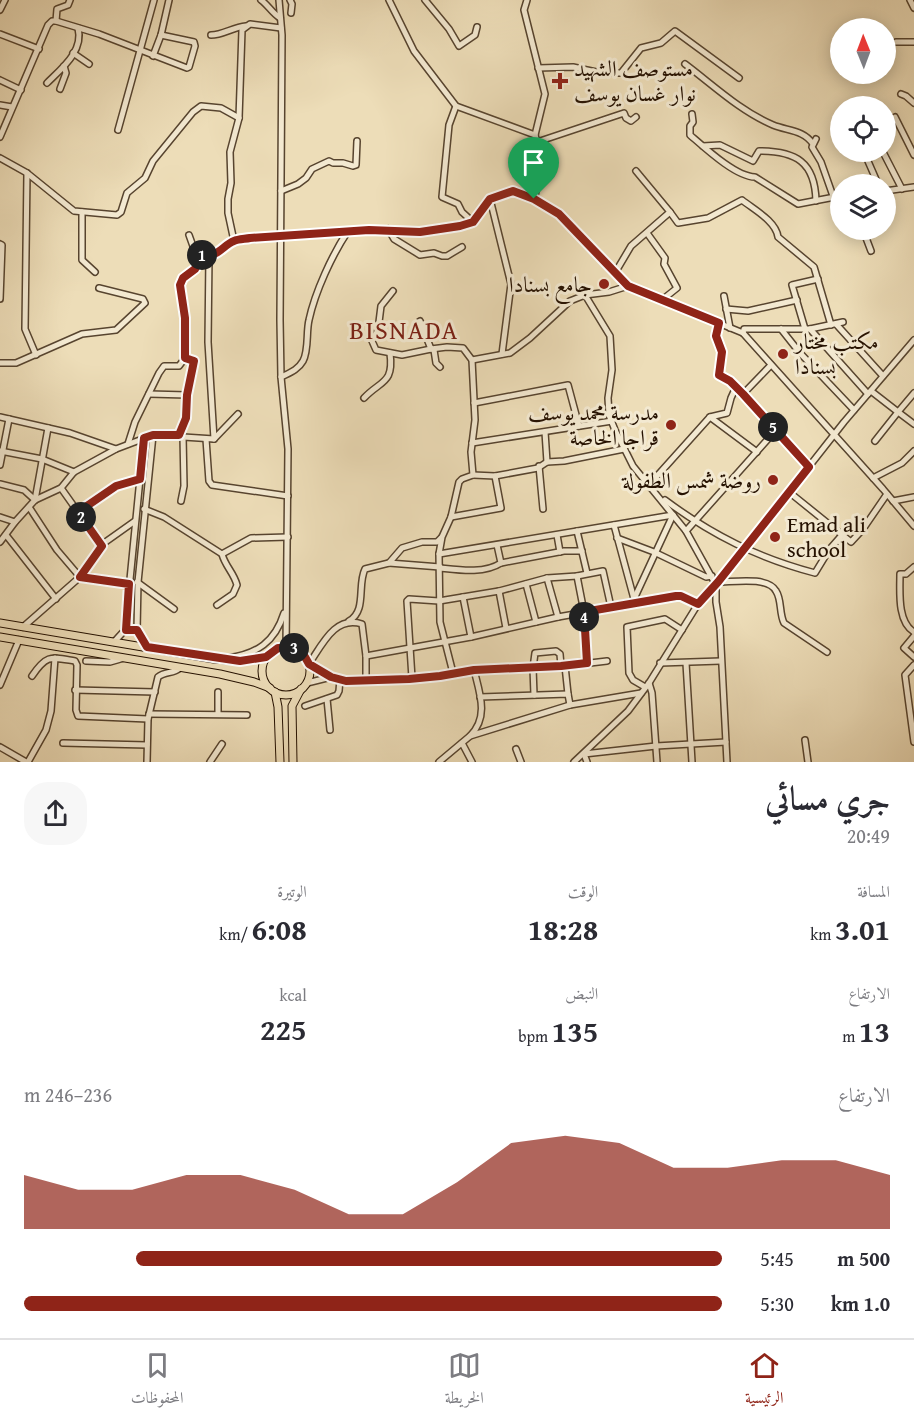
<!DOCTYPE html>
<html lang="ar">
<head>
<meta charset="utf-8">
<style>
  body { margin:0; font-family:"Gentium Book Plus",Amiri,serif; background:#f7f7f7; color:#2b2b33; direction:rtl; height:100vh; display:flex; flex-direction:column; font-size:22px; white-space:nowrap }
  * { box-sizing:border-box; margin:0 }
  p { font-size:20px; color:#7c7c81 }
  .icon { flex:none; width:33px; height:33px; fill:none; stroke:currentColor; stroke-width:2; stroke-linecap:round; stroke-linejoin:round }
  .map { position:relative; height:762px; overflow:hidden; direction:ltr }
  .sheet { display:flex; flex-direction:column; background:#fff; flex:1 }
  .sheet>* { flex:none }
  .needle { width:39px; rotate:359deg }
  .fabs { position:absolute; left:830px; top:18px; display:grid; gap:12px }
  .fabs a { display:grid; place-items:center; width:66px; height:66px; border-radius:50%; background:#fff; box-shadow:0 3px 15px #0003; font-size:30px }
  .pin { position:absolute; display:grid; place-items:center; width:51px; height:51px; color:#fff; margin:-62px -26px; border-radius:50% 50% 50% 0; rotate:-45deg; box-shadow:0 0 6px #0007 }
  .pin .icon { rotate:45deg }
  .km { position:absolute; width:30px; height:30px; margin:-15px; border-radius:50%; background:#222; color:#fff; font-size:16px; line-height:30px; text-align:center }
  .round { display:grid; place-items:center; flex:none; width:63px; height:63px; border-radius:24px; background:#f7f7f7 }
  .head { display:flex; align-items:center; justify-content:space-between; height:102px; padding:0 24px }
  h1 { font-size:33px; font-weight:700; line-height:45px }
  .metrics { display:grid; grid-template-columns:repeat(3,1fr); gap:9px; height:102px; padding:6px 24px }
  .metrics div { display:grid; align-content:center }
  .metrics b { font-size:30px; font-weight:700 }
  .metrics small { font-size:16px; font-weight:400 }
  .metrics p { font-size:16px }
  .chart { height:168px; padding:12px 24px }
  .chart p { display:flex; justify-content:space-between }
  .chart svg { width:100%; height:108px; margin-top:6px; fill:#8f2418; opacity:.7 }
  ul { padding:0 24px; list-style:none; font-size:20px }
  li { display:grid; grid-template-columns:96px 72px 1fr; align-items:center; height:45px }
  li i { height:15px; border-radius:8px; background:#8f2418 }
  .menu { display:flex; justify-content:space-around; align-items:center; height:84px; border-top:2px solid #e1e1e2; background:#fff; font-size:16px; color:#7c7c81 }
  .menu a { display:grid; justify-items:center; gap:3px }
  .menu .active { color:#8f2418 }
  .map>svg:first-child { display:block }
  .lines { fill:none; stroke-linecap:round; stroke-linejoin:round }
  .minor-casing { stroke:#57442f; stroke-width:8 }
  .major-casing { stroke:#251101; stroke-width:9 }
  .minor { stroke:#f3e9d1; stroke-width:5 }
  .major { stroke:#edddb8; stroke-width:7 }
  .route-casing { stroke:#fff; stroke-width:12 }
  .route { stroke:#8f2418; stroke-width:8 }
  .poi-dot { fill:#8f2418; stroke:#f3e9d1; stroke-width:2 }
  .labels { text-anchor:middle; stroke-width:6; stroke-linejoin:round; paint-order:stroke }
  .poi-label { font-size:22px; fill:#251101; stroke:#f3e9d1; text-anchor:start }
  .quarter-label { font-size:26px; letter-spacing:1.5px; fill:#7a1f14; stroke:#f3e9d1 }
</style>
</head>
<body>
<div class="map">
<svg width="914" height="762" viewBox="0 0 914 762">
  <rect width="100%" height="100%" fill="#edddb8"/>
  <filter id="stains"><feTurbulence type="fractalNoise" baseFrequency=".00333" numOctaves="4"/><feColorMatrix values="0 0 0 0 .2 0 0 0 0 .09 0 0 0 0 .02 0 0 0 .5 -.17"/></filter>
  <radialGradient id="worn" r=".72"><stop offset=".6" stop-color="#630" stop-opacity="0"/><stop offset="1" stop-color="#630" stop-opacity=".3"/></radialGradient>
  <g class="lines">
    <g class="minor-casing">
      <g id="minor">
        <path d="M261,0C268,5 272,13 280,18"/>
        <polyline points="279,0 282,35 280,320 281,377 288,449 286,647"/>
        <polyline points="290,0 292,4 291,13"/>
        <polyline points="389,0 414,51 456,106 535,135"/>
        <polyline points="425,0 449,29 459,46 475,35 477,27"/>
        <polyline points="527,0 524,10 545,94 535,135 541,157 540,176 534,199"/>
        <polyline points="910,0 914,8"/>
        <polyline points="0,10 5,0"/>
        <polyline points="56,21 57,9 68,5 70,0"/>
        <polyline points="0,34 39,49"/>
        <path d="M211,35C223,35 233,27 246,26"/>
        <polyline points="896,42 914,42"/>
        <polyline points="73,53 89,64"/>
        <polyline points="153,56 161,35 169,0"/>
        <path d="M685,64C713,85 740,111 773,125C788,131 804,130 813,144"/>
        <polyline points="538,68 573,67 601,73 621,73 641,48 661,43 675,31 739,78"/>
        <polyline points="0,80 21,90"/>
        <path d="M47,83C62,68 84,51 78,28"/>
        <polyline points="60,89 66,73 64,66"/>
        <polyline points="901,94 906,96 914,103"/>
        <polyline points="0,105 12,107"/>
        <polyline points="456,106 449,125 442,197 458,204 462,212 473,222 490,199 513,191 534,199 559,214 628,286 743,333 883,489 914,526"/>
        <path d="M692,114L693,122L690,126V135C705,148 736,177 755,177L798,204L840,196"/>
        <polyline points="895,117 914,155"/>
        <polyline points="118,130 154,0"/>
        <polyline points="0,137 48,25 52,21 56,21 99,34 187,68 189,67 195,46 194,42 161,35"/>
        <polyline points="816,139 812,147 821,162 833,196"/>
        <polyline points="537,142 624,113 626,118 631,121 636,117"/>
        <path d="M703,146L720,145L753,161L759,151C796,151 815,162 816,201"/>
        <polyline points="864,152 878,184"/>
        <polyline points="883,152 902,189"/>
        <polyline points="0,158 27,173 74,211 117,215 121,212 127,193 145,178 153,161 193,112 201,106 221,108 239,118"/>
        <polyline points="27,173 25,329 36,355"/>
        <polyline points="281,191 298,184 306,178 312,169 329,161 333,163 343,163 353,166 356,165 357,141"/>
        <polyline points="885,191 914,187"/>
        <polyline points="490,199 511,284 502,354"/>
        <polyline points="82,212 82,260 95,272"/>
        <path d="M670,212L678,223L708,218L742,200C753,209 776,221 778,237L814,267L831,325"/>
        <polyline points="388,229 394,239 420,255 434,253 442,256 447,256 462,247"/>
        <polyline points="863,230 871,251"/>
        <polyline points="647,233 665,258 664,264 677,288 662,300"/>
        <polyline points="189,235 194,249 204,255"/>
        <polyline points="234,241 228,213 228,199 231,183 230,152 239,118 242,30 250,24 281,28"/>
        <polyline points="0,244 2,245 0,299"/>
        <polyline points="615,273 631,246 670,212 636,171"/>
        <polyline points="393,291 381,306 378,330 372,341 376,350 402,355 431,349 434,350 436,363 440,367"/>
        <polyline points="585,295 610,336 612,370 608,398 609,415 615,430 633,466 686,531 716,585 716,602 720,627 727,762"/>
        <polyline points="724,296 730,328"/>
        <polyline points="726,309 748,311 797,300"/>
        <path d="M420,321L431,349L447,347L463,348L472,360L475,420L471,452L473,475L462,479L459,482L451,517L442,537L439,554L440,622L453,673L474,670C480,694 489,717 470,736"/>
        <polyline points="719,323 716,336 722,352 719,375 730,381 743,394"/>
        <polyline points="836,324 883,376"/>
        <polyline points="781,329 800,353 854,410"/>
        <polyline points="805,329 792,285 818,279"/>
        <polyline points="810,329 868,394"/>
        <polyline points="743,333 744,329 810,329 843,322"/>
        <polyline points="472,360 510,353 530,338 570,301 585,295 609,292 628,286"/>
        <polyline points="0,363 16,363 82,334 116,330 145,303 143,299 99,288"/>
        <polyline points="771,365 743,394 809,467"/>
        <path d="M281,377C289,373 298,370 303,361C309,350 306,332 309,320C315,292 332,255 348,231C390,229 432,235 473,222"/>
        <polyline points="871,391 898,412 914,393"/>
        <polyline points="149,394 187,395"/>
        <path d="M364,398C381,380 394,384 390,353"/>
        <polyline points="474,403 568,385 579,426"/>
        <polyline points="0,417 70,433 116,449"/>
        <polyline points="710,417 727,413 731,398 736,387"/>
        <polyline points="545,432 547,462"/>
        <polyline points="179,436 186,418 187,395 194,361 185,358"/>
        <polyline points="206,439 209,481 212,485 288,496"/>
        <polyline points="214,439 208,342 209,256 223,250 234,241 348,231"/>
        <polyline points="875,441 898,412 914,424"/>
        <polyline points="472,443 612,421"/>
        <polyline points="128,444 135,422 159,373 164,366 179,366 185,358 185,318 180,285 183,278 195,269 203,254"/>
        <polyline points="0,451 42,459 74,472"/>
        <polyline points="0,465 9,419"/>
        <polyline points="539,466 543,509"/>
        <polyline points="473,475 495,476 538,468 547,462 564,461 624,449"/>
        <polyline points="873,478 902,463 914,451"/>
        <polyline points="0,484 24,490 35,500"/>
        <polyline points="649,485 710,417 757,452"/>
        <polyline points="61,488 102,546"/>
        <polyline points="789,492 851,542 863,529 887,494"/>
        <polyline points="35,500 48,428"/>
        <path d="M665,500C712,535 758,558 815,573L829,550L843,534"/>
        <polyline points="181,501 184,486 183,436"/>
        <polyline points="893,501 914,497"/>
        <polyline points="29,507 57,550 80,577 129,584"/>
        <polyline points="144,509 164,517 222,554 251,538 288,537"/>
        <polyline points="78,511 116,486 140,479"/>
        <polyline points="0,517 15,522"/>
        <polyline points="451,517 501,508 495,476"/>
        <polyline points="614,525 634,599"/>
        <polyline points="577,531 587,573"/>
        <polyline points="686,531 776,430"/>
        <polyline points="6,535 56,599"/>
        <polyline points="557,535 560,552"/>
        <polyline points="617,538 654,552 706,577 712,576"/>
        <polyline points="0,542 15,522 35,500 61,488 74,472 116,449 153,435 214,439 238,414"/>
        <polyline points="439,554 673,515"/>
        <polyline points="389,563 440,567"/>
        <polyline points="501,563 564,551 582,551"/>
        <path d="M914,567L906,574H900C900,591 897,622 914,632"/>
        <path d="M440,568C459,570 484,574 501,563L497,545"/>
        <polyline points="577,576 584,612 587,663"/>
        <polyline points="547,578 558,617"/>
        <polyline points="137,582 174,609"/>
        <path d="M718,582C733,582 768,576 776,591C782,600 779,613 784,623L827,652"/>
        <polyline points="526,584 536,622"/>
        <polyline points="499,591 506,628"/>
        <polyline points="463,597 471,637"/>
        <polyline points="634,599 673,515"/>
        <path d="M217,605L233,594L237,585C234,573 225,566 222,554"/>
        <path d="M349,621C367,611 357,585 365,569L389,563L402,548L422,542H437L441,538"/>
        <polyline points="23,627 80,577 104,543 135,521"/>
        <polyline points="914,636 904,648 914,657"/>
        <polyline points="114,642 125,630 144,438"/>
        <polyline points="147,647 137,630 138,582 153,435"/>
        <polyline points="366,656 471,637 558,617 676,596 681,596 698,604"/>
        <path d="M228,658C257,654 275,642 284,613"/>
        <polyline points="86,661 110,662 124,658"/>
        <polyline points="660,663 721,661"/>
        <polyline points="686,663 692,762"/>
        <polyline points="914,665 905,675 914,742"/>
        <polyline points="565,666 568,694"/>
        <polyline points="474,670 565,666 607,661"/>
        <path d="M32,676C47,654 51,657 75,661L77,665L76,710L78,716L148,719"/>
        <path d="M331,677L309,664C322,645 335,615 362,624L366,656V680"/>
        <polyline points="412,678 407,601 409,599 439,601 499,591 547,578 577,576 603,571 611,607"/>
        <polyline points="307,683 331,677 346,681 366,680 409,679 453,673"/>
        <polyline points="649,683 652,693 657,762"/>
        <polyline points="0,685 19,640"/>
        <polyline points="645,687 633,680 629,673 627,627 665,619 682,630"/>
        <polyline points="75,690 155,692"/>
        <polyline points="534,695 533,668 535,653 556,651 560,654 561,666"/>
        <polyline points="480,697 568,694 570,705"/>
        <polyline points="327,699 330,730"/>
        <polyline points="305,706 337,695 339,691 340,679"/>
        <polyline points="149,714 247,715"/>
        <polyline points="218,714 218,692"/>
        <polyline points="805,740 808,762"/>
        <polyline points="63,743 147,745"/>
        <polyline points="462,743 472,762"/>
        <polyline points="0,747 26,762"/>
        <polyline points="516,749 521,762"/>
        <polyline points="28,762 46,730 51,711 55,658"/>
        <path d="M147,762L148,719L158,677C165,671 173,674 180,668"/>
        <polyline points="210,762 222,744"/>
        <polyline points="439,762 470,736 570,705 641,693"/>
        <polyline points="574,762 628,711 649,683 698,604 716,585 844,422 914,340"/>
        <polyline points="587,762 584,754 656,746 726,742"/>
      </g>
    </g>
    <g class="major-casing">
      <g id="major">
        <polyline points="0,623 214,659 241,661 266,657"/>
        <polyline points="0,637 220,674 254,682 270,688"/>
        <circle cx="286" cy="671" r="24"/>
        <polyline points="275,692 278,707 280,762"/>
        <polyline points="293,762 292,706 301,689"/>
      </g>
    </g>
    <use href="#minor" class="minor"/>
    <use href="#major" class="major"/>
  </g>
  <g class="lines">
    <g class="route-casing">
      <path id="route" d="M513,191L534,199L559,214L628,286L719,323L716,336L722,352L719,375L730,381L743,394L809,467L718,582L698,604L681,596H676L584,612L587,663L561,666L474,670L440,676L409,679L346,681L331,677L309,664L305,657L293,648H278L266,657L240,661L147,647L137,630H126L129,584L80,577L102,546L78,512L116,486L140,479L144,438L153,435H179L186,418L187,395L194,361L185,358V318L180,285L183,278L195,269L203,254C217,259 223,245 234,241C238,239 245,239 250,238L369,230L420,232L460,226L473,222L490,199Z"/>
    </g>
    <use href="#route" class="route"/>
  </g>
  <g class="poi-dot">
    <path d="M557 72h6v6h6v6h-6v6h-6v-6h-6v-6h6z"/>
    <circle cx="604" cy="284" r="6"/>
    <circle cx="783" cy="354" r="6"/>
    <circle cx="671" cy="425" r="6"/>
    <circle cx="773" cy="480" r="6"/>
    <circle cx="775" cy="537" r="6"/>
  </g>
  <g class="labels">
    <g class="poi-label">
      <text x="574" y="76">مستوصف الشهيد<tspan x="574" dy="25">نوار غسان يوسف</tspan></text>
      <text x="592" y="292" text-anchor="end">جامع بسنادا</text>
      <text x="795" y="349">مكتب مختار<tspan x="795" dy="25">بسنادا</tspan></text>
      <text x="659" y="420" text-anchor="end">مدرسة محمد يوسف<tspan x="659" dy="25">قراجا الخاصة</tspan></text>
      <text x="761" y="488" text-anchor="end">روضة شمس الطفولة</text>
      <text x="787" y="532">Emad ali<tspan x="787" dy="25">school</tspan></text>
    </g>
    <g class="quarter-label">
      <text x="404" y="339">BISNADA</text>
    </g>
  </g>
  <rect width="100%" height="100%" filter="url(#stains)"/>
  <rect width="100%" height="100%" fill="url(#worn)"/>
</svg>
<div class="fabs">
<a><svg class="needle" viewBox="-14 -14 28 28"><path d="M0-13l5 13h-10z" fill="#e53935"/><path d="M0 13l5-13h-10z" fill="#7c7c81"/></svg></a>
<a><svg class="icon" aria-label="locate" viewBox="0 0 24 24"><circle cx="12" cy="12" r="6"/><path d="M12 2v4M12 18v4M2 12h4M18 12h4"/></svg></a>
<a><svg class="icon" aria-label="layers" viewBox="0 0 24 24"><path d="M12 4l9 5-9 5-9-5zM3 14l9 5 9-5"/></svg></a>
</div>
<div class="pin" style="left:534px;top:199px;background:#1e9e55"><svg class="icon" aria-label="arrive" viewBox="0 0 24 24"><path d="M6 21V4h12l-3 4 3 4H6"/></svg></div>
<b class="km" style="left:202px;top:255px">1</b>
<b class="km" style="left:81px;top:517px">2</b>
<b class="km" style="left:294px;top:648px">3</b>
<b class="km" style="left:584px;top:617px">4</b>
<b class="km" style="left:773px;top:427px">5</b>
</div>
<section class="sheet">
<div class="head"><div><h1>جري مسائي</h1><p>20:49</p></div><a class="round"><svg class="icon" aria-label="share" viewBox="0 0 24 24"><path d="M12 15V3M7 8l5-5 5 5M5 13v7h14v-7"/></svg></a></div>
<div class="metrics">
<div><p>المسافة</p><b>3.01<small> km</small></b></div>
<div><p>الوقت</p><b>18:28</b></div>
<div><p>الوتيرة</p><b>6:08<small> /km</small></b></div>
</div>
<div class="metrics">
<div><p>الارتفاع</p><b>13<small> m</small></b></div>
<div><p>النبض</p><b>135<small> bpm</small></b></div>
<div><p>kcal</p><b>225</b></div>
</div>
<div class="chart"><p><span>الارتفاع</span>236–246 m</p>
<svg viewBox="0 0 160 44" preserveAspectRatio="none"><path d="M0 44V22L10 28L20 28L30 22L40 22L50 28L60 38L70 38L80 25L90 9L100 6L110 9L120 19L130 19L140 16L150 16L160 22V44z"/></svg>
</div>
<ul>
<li><b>500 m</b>5:45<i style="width:84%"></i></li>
<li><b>1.0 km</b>5:30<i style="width:100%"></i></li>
</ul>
</section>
<nav class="menu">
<a class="active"><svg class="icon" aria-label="home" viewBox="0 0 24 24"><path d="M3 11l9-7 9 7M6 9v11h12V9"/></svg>الرئيسية</a>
<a><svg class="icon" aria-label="map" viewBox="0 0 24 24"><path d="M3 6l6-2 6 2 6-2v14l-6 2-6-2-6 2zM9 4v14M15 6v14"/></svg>الخريطة</a>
<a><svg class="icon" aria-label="saved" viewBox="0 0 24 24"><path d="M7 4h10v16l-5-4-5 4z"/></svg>المحفوظات</a>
</nav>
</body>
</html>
